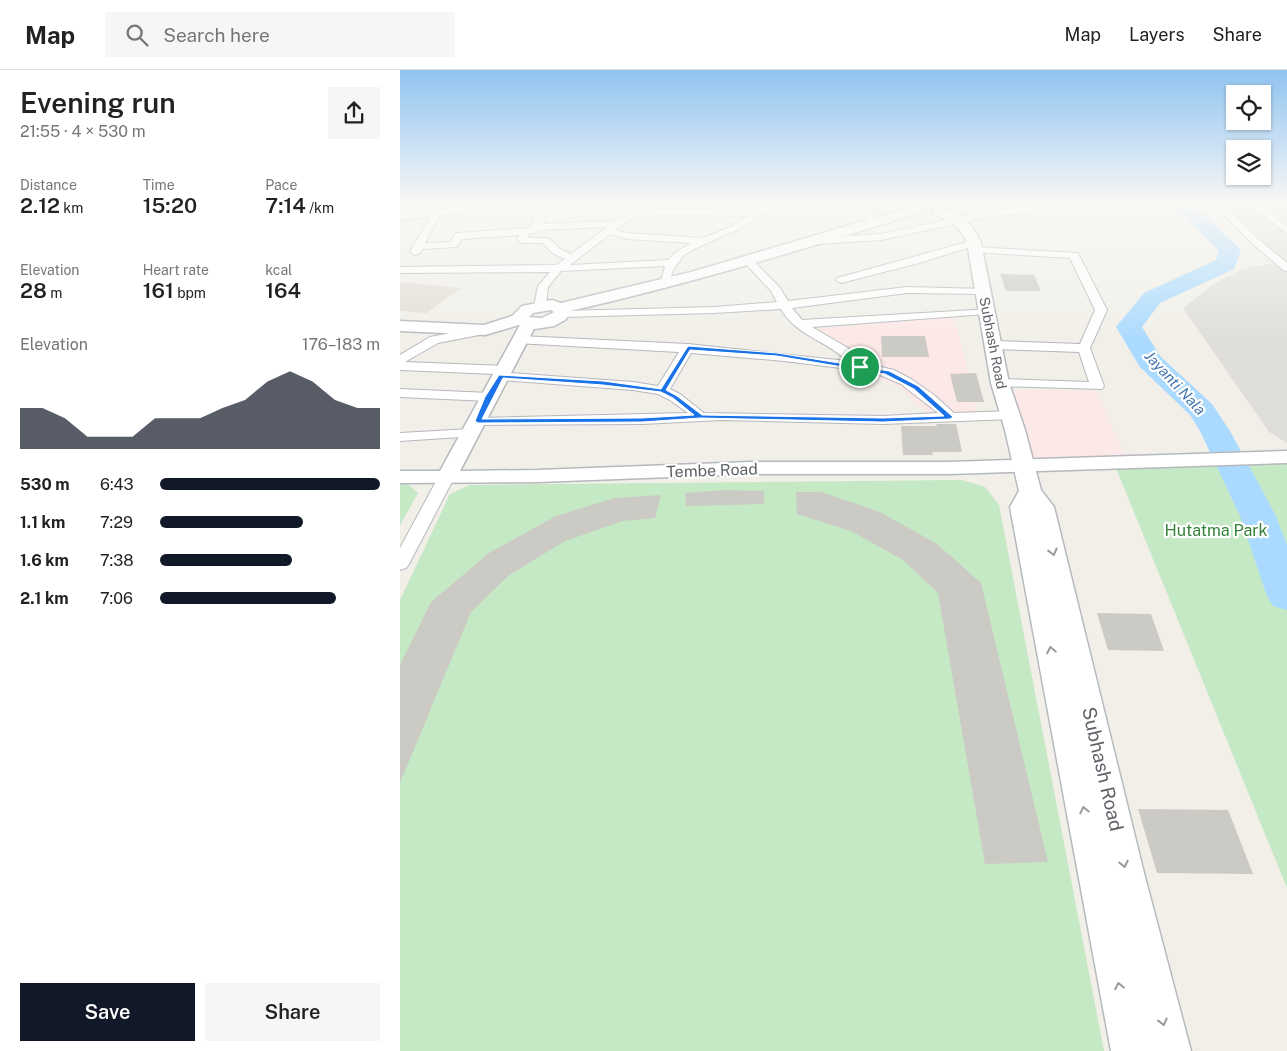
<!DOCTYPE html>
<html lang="en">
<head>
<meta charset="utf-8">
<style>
  body { margin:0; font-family:"Public Sans",sans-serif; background:#f6f6f6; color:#222; height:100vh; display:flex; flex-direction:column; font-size:19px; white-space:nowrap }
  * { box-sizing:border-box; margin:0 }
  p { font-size:16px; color:#767676 }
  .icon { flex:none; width:28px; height:28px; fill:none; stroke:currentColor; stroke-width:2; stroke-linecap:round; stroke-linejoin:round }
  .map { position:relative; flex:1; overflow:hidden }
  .details { display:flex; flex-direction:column; background:#fff; width:400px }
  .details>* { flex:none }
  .tools { position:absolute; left:826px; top:15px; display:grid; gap:10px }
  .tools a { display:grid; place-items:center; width:45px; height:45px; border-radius:0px; background:#fff; box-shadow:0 1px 4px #0004; font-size:25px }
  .pin { position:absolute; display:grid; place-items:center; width:42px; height:42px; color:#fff; margin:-21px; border:2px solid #fff; border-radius:50%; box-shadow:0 1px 5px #0007 }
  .round { display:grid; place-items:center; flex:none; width:52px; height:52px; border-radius:0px; background:#f6f6f6 }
  .overview { display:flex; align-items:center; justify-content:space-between; height:85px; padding:0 20px }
  h1 { font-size:28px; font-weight:600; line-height:38px }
  .stats { display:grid; grid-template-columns:repeat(3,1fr); gap:8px; height:85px; padding:5px 20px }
  .stats div { display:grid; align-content:center }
  .stats b { font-size:21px; font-weight:600 }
  .stats small { font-size:14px; font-weight:400 }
  .stats p { font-size:14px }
  .chart { height:140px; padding:10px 20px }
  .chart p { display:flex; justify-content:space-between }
  .chart svg { width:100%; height:90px; margin-top:5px; fill:#111827; opacity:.7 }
  .action { display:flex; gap:10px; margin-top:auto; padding:10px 20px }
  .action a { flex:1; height:58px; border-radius:0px; background:#111827; color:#fff; font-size:20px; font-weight:600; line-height:58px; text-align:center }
  .action a+a { background:#f6f6f6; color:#222 }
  ul { padding:0 20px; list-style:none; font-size:16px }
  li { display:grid; grid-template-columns:80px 60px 1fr; align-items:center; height:38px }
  li i { height:12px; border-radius:6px; background:#111827 }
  header { display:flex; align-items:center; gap:30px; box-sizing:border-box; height:70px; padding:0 25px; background:#fff; border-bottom:1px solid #e0e0e0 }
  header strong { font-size:24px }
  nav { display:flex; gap:28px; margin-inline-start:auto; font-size:18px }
  .search { width:350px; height:45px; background:#f6f6f6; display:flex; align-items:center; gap:12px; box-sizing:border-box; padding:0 18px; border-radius:0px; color:#767676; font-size:19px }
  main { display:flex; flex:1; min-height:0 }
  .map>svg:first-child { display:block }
  .industrial { fill:#e0deda }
  .education { fill:#e1ded6 }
  .medical { fill:#fce8e6 }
  .green { fill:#c5e8c5 }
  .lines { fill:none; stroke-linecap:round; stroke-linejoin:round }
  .river { fill:#aadaff; fill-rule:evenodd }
  .building { fill:#cccac5 }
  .minor-casing { stroke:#b5b8bc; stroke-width:2 }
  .tertiary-casing { stroke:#b5b8bc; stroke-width:3 }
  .secondary-casing { stroke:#b6babf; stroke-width:3 }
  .minor { fill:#fff; fill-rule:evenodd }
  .tertiary { fill:#fff; fill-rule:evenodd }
  .secondary { fill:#fff; fill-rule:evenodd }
  .oneway { stroke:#979a9d }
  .route { fill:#1a73e8; stroke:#fff; fill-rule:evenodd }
  .labels { text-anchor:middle; stroke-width:4.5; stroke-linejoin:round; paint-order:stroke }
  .far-street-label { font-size:14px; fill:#5f6368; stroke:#fff }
  .far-water-label { font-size:15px; font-style:italic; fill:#4174aa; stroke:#fff }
  .street-label { font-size:16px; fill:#5f6368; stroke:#fff }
  .park-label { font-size:16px; fill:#348238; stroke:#fff }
  .near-street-label { font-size:19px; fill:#5f6368; stroke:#fff }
</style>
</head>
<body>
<header>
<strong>Map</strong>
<div class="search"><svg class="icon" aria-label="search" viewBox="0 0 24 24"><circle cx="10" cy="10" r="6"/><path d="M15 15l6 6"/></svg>Search here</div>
<nav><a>Map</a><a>Layers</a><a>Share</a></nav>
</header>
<main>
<section class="details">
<div class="overview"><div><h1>Evening run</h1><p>21:55 · 4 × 530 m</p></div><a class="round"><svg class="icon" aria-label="share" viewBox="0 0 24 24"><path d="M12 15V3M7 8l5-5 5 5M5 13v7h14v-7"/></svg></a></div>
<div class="stats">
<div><p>Distance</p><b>2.12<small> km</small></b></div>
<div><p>Time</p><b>15:20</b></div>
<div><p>Pace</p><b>7:14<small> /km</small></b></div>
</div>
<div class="stats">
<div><p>Elevation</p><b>28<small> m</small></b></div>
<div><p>Heart rate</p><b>161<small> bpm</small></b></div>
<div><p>kcal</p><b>164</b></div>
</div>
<div class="chart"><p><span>Elevation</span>176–183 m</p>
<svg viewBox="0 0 160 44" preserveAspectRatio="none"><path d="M0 44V24L10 24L20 29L30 38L40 38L50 38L60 29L70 29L80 29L90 24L100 20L110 11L120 6L130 11L140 20L150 24L160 24V44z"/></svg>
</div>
<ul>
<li><b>530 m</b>6:43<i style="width:100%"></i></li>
<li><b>1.1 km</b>7:29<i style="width:65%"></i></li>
<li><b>1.6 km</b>7:38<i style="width:60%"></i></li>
<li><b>2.1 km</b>7:06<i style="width:80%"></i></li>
</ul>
<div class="action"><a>Save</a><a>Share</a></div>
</section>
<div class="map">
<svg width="887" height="981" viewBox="0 0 887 981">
  <rect width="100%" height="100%" fill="#f1efe8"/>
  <polygon class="industrial" points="810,134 887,134 887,373 869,362 783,238 815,213 843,199 879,192 818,137"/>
  <polygon class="education" points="0,212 61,218 27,243 0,241"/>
  <g class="medical">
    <polygon points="554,246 577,341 567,344 530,343 519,337 501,318 464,302 439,285 419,268 415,259"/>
    <polygon points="594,320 696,320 726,389 611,388"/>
  </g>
  <g class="green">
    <polygon points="887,387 887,818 714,393"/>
    <polygon points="562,410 585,417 599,435 704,981 0,981 0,530 50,424 70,415"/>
    <polygon points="7,413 18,423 0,455 0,414"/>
  </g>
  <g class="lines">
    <polygon class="river" points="772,134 793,134 841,180 834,199 760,233 742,257 760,286 812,334 830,361 876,446 887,475 887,540 873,536 867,526 840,446 800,361 790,345 740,297 716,257 744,223 816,190 819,181"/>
  </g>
  <g class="building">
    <polygon points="600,204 634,205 641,221 606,221"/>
    <polygon points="481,266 525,266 529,287 482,287"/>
    <polygon points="576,303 584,332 557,332 550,304"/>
    <polygon points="536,354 556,354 562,382 532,382 533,385 503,385 501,356 537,356"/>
    <polygon points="324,420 364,421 364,434 286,436 285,423"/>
    <polygon points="396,422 421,422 480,442 537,474 581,513 648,792 585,794 538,523 503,490 451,461 397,444"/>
    <polygon points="261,425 255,448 223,451 165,471 108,506 71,542 0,713 0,595 31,532 89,483 156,446 215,428"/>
    <polygon points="697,543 751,544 764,581 708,580"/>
    <polygon points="738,739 828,740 853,804 757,803"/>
  </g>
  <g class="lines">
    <g class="minor-casing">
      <g id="minor">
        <path d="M85,134H110L106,137L39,146L25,173L50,172L55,164L58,163L129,158C137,152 135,143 134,134H142L145,147L143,154L215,151L227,142V134H235L236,141L265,139L357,140L366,134H377L341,158L292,180L283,186L272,202L270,215L265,218L260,215L265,196L161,201L148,217L146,236L140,239L134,236L138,216L150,202L0,203V197L156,195L165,189L152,183L143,173H121L117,168L121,165L62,169L57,177L22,179L19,184L15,185L10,182L30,147L0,150V144ZM265,145L349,146L330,157L303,168L227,163L215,160L233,147ZM207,157L171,184L160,179L149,168H129L128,164L135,163L139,160ZM210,164L227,169L291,173L276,182L268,190L170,195Z"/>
        <polygon points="456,134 465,134 479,152 477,154 471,154"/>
        <polygon points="648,134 677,134 673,137 583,148 481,170 417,174 412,171 417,168 481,164 583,142"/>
        <polygon points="813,134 822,134 859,170 887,193 887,201 883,200 853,174"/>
        <polygon points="848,134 858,134 887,156 887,163"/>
        <polygon points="574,170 577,171 577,175 519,193 441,213 436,210 437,208"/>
        <polygon points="575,177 678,183 707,240 690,278 704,316 702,319 595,316 593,313 600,309 689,312 679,282 594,279 588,275 594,271 680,274 695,240 670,188 571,182 570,180"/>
        <path d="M347,187L351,188L380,218L388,231L507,217L587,219L588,221L587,223L583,224L507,223L392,238L402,250L591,239L593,241L591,243L587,244L412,257L448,278L464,293L494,300L511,309L534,325L554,343L611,341L618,345L611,349L483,354L321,350L242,354L78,355L73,354L71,351L73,348L288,343L270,330L258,324L233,320L101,310L96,309L94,306L96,304L0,300V285L30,267L85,256L91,260L89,263L38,273L5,292L105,296L111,300L110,303L233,312L258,316L279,282L116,273L114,270L116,267L120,266L288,274L447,291C427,271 395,265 381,239L314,243L162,247L156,244L162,241L314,237L377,232L371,221L342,190ZM291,283L384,291L473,302L501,314L538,343L483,346L304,343L280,324L270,319Z"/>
        <polygon points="0,319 89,323 96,327 89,331 0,327"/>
        <polygon points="71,359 76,360 78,363 76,366 0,371 0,363"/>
        <polygon points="47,401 52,403 55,406 9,494 6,498 0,500 0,478 39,406 42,403"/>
      </g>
    </g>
    <g class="tertiary-casing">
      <polygon id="tertiary" points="129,248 134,250 137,253 60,401 138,400 351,392 550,392 887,381 887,393 550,404 351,404 138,412 0,413 0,401 40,401 121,253 124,250"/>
    </g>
    <g class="secondary-casing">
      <g id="secondary">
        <path d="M521,134L526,138L525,141C408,178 290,214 170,241L171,242L165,250L154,256L135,259L119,255L85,265L0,261V251L84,255L112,246L122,236L152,230L161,233L291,202ZM151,240L154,242L142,248L129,247L133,243Z"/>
        <path d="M538,137C559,142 573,153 581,173L609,313L625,360L641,420L654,437L744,803L791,981H711L610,437L619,421L605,360L591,313L567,173C561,157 549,149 533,144L532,141Z"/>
      </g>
    </g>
    <use href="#minor" class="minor"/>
    <use href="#tertiary" class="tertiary"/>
    <use href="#secondary" class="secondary"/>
  </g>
  <defs><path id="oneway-chevron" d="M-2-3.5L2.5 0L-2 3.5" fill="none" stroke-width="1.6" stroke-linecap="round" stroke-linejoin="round" transform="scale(1.25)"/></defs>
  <g class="oneway">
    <use href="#oneway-chevron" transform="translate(653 482) rotate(76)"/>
    <use href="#oneway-chevron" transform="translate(651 580) rotate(-101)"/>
    <use href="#oneway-chevron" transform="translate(684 740) rotate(-102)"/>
    <use href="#oneway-chevron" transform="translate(724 794) rotate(77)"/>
    <use href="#oneway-chevron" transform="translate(719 916) rotate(-101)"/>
    <use href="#oneway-chevron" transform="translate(763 952) rotate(76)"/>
  </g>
  <linearGradient id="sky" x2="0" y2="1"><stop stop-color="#8fc3f1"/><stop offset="0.49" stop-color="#f9f8f5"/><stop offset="1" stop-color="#f9f8f5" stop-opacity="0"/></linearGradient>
  <rect width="887" height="272" fill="url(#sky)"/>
  <path class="route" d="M288,276L377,283L489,301L518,316L553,347L550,349L483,352L300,348L242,352L78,353L75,351L85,327L99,305L203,311L261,319ZM290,280L377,286L485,304L514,319L544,346L483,348L302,345L277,326L266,320ZM103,308L203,315L261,322L273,328L294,345L242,348L82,349Z"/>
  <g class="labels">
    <g class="far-street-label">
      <text transform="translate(593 273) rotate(79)" y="5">Subhash Road</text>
    </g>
    <g class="far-water-label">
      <text transform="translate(775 313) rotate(47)" y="5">Jayanti Nala</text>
    </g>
    <g class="street-label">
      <text transform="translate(312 400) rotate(-2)" y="6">Tembe Road</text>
    </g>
    <g class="park-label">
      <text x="816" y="466">Hutatma Park</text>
    </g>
    <g class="near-street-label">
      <text transform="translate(703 699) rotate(77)" y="7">Subhash Road</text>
    </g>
  </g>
</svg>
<div class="tools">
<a><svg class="icon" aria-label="locate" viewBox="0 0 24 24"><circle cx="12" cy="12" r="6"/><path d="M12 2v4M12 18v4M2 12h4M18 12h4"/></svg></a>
<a><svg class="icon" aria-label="layers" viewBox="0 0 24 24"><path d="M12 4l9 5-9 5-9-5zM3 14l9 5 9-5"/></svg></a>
</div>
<div class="pin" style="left:460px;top:297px;background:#1e9e55"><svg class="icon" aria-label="arrive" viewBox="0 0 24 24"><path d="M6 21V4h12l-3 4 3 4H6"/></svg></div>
</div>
</main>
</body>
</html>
